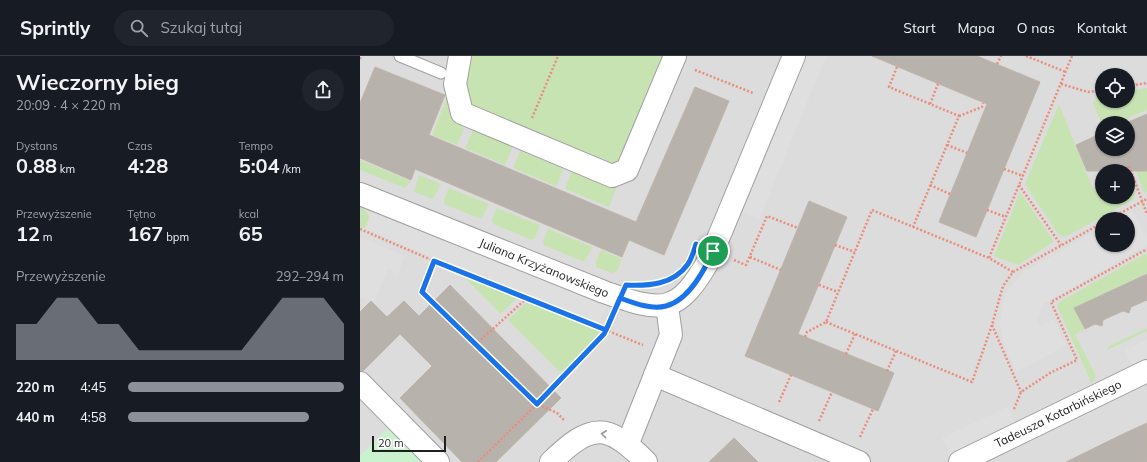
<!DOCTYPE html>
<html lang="pl">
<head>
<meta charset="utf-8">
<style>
  body { margin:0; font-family:Mulish,sans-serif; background:#20242c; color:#f1f3f6; height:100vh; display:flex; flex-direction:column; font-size:15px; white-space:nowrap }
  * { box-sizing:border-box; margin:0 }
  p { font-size:13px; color:#9ea1a6 }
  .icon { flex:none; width:22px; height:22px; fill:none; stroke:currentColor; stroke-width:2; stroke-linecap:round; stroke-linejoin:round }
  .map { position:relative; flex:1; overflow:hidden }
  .sheet { display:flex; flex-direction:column; background:#171b24; width:360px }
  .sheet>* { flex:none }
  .tools { position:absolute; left:735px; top:12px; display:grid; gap:8px }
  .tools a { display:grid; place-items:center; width:40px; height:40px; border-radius:50%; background:#171b24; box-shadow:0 1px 3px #0004; font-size:20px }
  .scale { position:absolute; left:12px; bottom:10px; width:74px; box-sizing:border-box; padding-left:4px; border:2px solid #1f1f1f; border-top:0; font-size:11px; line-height:14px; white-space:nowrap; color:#1f1f1f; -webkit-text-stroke:3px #fff; paint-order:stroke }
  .pin { position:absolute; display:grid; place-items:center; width:34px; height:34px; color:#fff; margin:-17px; border:2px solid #fff; border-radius:50%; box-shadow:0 1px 4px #0007 }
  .round { display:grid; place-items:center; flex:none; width:42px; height:42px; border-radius:21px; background:#20242c }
  .summary { display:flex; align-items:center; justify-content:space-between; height:68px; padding:0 16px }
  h1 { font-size:22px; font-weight:700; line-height:30px }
  .metrics { display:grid; grid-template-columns:repeat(3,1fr); gap:6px; height:68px; padding:4px 16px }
  .metrics div { display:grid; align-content:center }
  .metrics b { font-size:20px; font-weight:700 }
  .metrics small { font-size:11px; font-weight:400 }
  .metrics p { font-size:11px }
  .chart { height:112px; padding:8px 16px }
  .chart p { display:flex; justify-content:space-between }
  .chart svg { width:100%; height:72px; margin-top:4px; fill:#8c9099; opacity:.7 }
  ul { padding:0 16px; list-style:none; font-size:13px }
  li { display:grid; grid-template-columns:64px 48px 1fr; align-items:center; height:30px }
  li i { height:10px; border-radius:5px; background:#8c9099 }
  header { display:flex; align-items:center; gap:24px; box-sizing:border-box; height:56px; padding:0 20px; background:#171b24; border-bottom:1px solid #363941 }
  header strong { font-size:19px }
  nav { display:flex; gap:22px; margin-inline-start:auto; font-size:14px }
  .search { width:280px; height:36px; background:#20242c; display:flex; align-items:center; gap:10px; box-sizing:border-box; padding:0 14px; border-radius:22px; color:#9ea1a6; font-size:15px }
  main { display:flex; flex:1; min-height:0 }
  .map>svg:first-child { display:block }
  .residential { fill:#dddcdc; fill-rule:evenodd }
  .grass { fill:#c7e3b2 }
  .park { fill:#c8f3ce }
  .parking { fill:#dfdfdf }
  .building { fill:#b8b2ac; stroke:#bfb4aa }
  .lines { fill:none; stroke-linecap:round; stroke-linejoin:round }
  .service-casing { stroke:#a0a0a0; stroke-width:13 }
  .minor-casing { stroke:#a0a0a0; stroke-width:24 }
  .path { stroke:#ea8d7c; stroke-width:2.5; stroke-dasharray:2 2; stroke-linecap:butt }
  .service { stroke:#fff; stroke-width:11 }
  .minor { stroke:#fff; stroke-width:22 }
  .oneway { stroke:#9a9a9a }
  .route-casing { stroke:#fff; stroke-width:8 }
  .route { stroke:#1a73e8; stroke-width:5 }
  .labels { text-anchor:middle; stroke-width:3; stroke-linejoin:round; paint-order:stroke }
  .street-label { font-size:12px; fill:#1f1f1f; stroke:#fff }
</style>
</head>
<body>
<header>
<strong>Sprintly</strong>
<div class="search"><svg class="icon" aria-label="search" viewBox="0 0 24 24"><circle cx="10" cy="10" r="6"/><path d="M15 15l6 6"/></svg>Szukaj tutaj</div>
<nav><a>Start</a><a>Mapa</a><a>O nas</a><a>Kontakt</a></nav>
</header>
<main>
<section class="sheet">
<div class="summary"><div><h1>Wieczorny bieg</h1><p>20:09 · 4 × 220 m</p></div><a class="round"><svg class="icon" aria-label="share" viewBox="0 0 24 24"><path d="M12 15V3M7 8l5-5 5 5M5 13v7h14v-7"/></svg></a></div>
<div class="metrics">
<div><p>Dystans</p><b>0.88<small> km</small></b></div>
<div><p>Czas</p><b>4:28</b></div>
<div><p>Tempo</p><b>5:04<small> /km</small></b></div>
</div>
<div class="metrics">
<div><p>Przewyższenie</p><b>12<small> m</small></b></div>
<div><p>Tętno</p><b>167<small> bpm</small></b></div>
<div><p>kcal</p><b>65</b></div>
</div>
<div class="chart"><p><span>Przewyższenie</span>292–294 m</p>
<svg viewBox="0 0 160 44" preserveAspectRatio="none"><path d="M0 44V22L10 22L20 6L30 6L40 22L50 22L60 38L70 38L80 38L90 38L100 38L110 38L120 22L130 6L140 6L150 6L160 22V44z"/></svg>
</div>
<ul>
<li><b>220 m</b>4:45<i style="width:100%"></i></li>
<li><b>440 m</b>4:58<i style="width:84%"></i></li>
</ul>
</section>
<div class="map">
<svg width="787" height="406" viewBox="0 0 787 406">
  <rect width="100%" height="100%" fill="#efece6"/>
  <path class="residential" d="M0,0H787V406H0ZM742,19H768V45H742ZM742,67H768V93H742ZM742,115H768V141H742ZM742,163H768V189H742Z"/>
  <g class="grass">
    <polygon points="108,0 305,0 260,107 250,110 107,50 102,15"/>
    <polygon points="787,32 787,54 757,67 742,68 733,47 737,39 742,38 742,45 768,45 768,35"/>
    <polygon points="88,39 105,70 97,89 72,79"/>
    <polygon points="699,48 733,133 742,129 742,141 768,141 768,122 775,139 773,144 705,181 699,179 665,128"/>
    <polygon points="116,72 153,90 145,109 105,92 113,74"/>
    <polygon points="161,93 204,111 196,130 153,112"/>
    <polygon points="0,104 51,125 45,132 0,114"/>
    <polygon points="787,110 787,136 786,136 783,134 776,115"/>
    <polygon points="212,114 256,129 256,133 249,151 205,133"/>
    <polygon points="59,119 81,128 73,143 54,136"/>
    <polygon points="89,132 129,148 121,163 84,148 84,144"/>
    <polygon points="660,136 693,184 693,186 658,209 634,200"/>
    <polygon points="0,149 10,161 5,173 0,171"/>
    <polygon points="137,152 180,169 175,182 172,184 133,168 132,164"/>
    <polygon points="188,173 233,191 224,206 184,189 183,185"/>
    <polygon points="241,194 262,203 257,215 252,217 236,211 236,206"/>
    <polygon points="787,197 787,217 714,252 724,274 715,278 736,320 732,328 698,252 698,248 701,245"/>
    <polygon points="101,218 157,242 141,258"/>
    <polygon points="168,245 242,275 202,318 148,264"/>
    <polygon points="787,272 787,275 747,294 749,290"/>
  </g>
  <polygon class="park" points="27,373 64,406 0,406 0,400"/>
  <g class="parking">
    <polygon points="446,0 466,0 399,163 382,156"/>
    <polygon points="12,155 247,250 238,268 5,173"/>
    <polygon points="772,155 787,181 787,189 683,248 677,261 678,270 694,263 706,290 657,315 645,290 640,269 642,250 649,232 665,215 742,172 742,189 768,189 768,163 758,163"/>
    <polygon points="0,181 45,200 38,218 28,213 14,246 0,242"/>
    <polygon points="787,284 787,305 773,311 765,294"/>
    <polygon points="647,351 656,367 591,399 582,382"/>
  </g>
  <g class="building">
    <polygon points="512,0 617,0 680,26 616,181 579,166 627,48"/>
    <polygon points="15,11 85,39 69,79 276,166 335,31 369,45 304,199 269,184 262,201 55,113 51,124 0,102 0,47"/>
    <polygon points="787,58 787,115 727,115 716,89 742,77 742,93 768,93 768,67 766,67"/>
    <polygon points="449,145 487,161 438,278 534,317 518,355 385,300"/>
    <polygon points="787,218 787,244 771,251 769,257 763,255 743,264 742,270 735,268 725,273 714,252"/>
    <polygon points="90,229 201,342 136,406 102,406 40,342 72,310 40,278 3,315 0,315 0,256 11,245 27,261 44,245 59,260"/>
    <polygon points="787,367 787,406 706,406 763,378"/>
    <polygon points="374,382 398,406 349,406"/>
  </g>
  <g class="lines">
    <g class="service-casing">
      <polyline id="service" points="40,0 81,17"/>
    </g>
    <g class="minor-casing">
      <g id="minor">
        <polyline points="100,0 95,28 102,57 252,120 267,114 315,0"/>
        <path d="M0,138L244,236C303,257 318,259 350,202L434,0"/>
        <polyline points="295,319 499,406"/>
        <polyline points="0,327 78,406"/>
        <polyline points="268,387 311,279 307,250"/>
        <path d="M191,406C231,367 247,366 286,406"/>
        <polyline points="600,406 787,315"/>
      </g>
    </g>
    <g class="path">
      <polyline points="666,0 706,16"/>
      <polyline points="0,3 1,0"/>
      <polyline points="637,8 641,0"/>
      <polyline points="537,11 529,31 599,60 553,171"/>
      <polyline points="335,14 393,37"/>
      <polyline points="701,28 728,36 742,34"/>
      <polyline points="768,30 787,27"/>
      <polyline points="570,48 578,28"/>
      <polyline points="599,60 622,51 623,47"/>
      <polyline points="172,62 198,0"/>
      <polyline points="587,89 607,97"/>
      <polyline points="769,110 787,158"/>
      <polyline points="644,113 663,120"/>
      <polyline points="570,129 590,138"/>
      <polyline points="659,129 701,189"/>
      <polyline points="627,154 646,161"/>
      <polyline points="749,163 787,143"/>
      <polyline points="0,173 74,205 62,236 177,348 197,357 205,365"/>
      <polyline points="475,189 495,196"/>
      <polyline points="390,201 421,214"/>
      <polyline points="374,204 386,209 407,160 438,172"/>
      <polyline points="74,205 283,289"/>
      <polyline points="653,216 742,167"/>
      <polyline points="459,229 478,236"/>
      <polyline points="466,266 612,326 632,269 643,230 653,216 629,202 712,0"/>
      <polyline points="632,269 661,336"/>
      <polyline points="445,281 447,276 466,266 512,154 629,202"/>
      <polyline points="115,289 167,242"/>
      <polyline points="486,298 495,278"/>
      <polyline points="527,315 536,295"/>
      <polyline points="419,346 431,319"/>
      <polyline points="654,353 661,336 690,317 717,304 691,246 787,193"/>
      <polyline points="459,365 472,336"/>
      <polyline points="500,381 513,353"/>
      <polyline points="118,406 177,348 244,278 252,262"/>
    </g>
    <use href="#service" class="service"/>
    <use href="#minor" class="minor"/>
  </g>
  <defs><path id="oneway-chevron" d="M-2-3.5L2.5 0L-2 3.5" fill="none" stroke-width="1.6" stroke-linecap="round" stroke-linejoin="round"/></defs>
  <use class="oneway" href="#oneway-chevron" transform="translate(244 378) rotate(-174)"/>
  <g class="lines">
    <g class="route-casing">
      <path id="route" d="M353,195C344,215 329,244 306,250C291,254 274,247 260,242L246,274L74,205L62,236L177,348L244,278L246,274L266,229C289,230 313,229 328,208C332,202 334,194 336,188L353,195"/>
    </g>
    <use href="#route" class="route"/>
  </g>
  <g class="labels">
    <g class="street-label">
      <text transform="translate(184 212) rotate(22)" y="4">Juliana Krzyżanowskiego</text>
      <text transform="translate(698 358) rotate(-26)" y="4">Tadeusza Kotarbińskiego</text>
    </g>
  </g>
</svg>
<div class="tools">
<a><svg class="icon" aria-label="locate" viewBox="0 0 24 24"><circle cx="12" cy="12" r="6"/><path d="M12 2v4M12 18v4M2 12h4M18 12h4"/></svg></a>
<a><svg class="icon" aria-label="layers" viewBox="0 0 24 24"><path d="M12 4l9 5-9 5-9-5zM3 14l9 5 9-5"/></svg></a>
<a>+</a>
<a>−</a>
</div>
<div class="scale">20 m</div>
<div class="pin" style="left:353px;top:195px;background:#1e9e55"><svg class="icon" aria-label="arrive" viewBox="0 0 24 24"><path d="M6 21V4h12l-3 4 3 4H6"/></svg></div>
</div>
</main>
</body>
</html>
